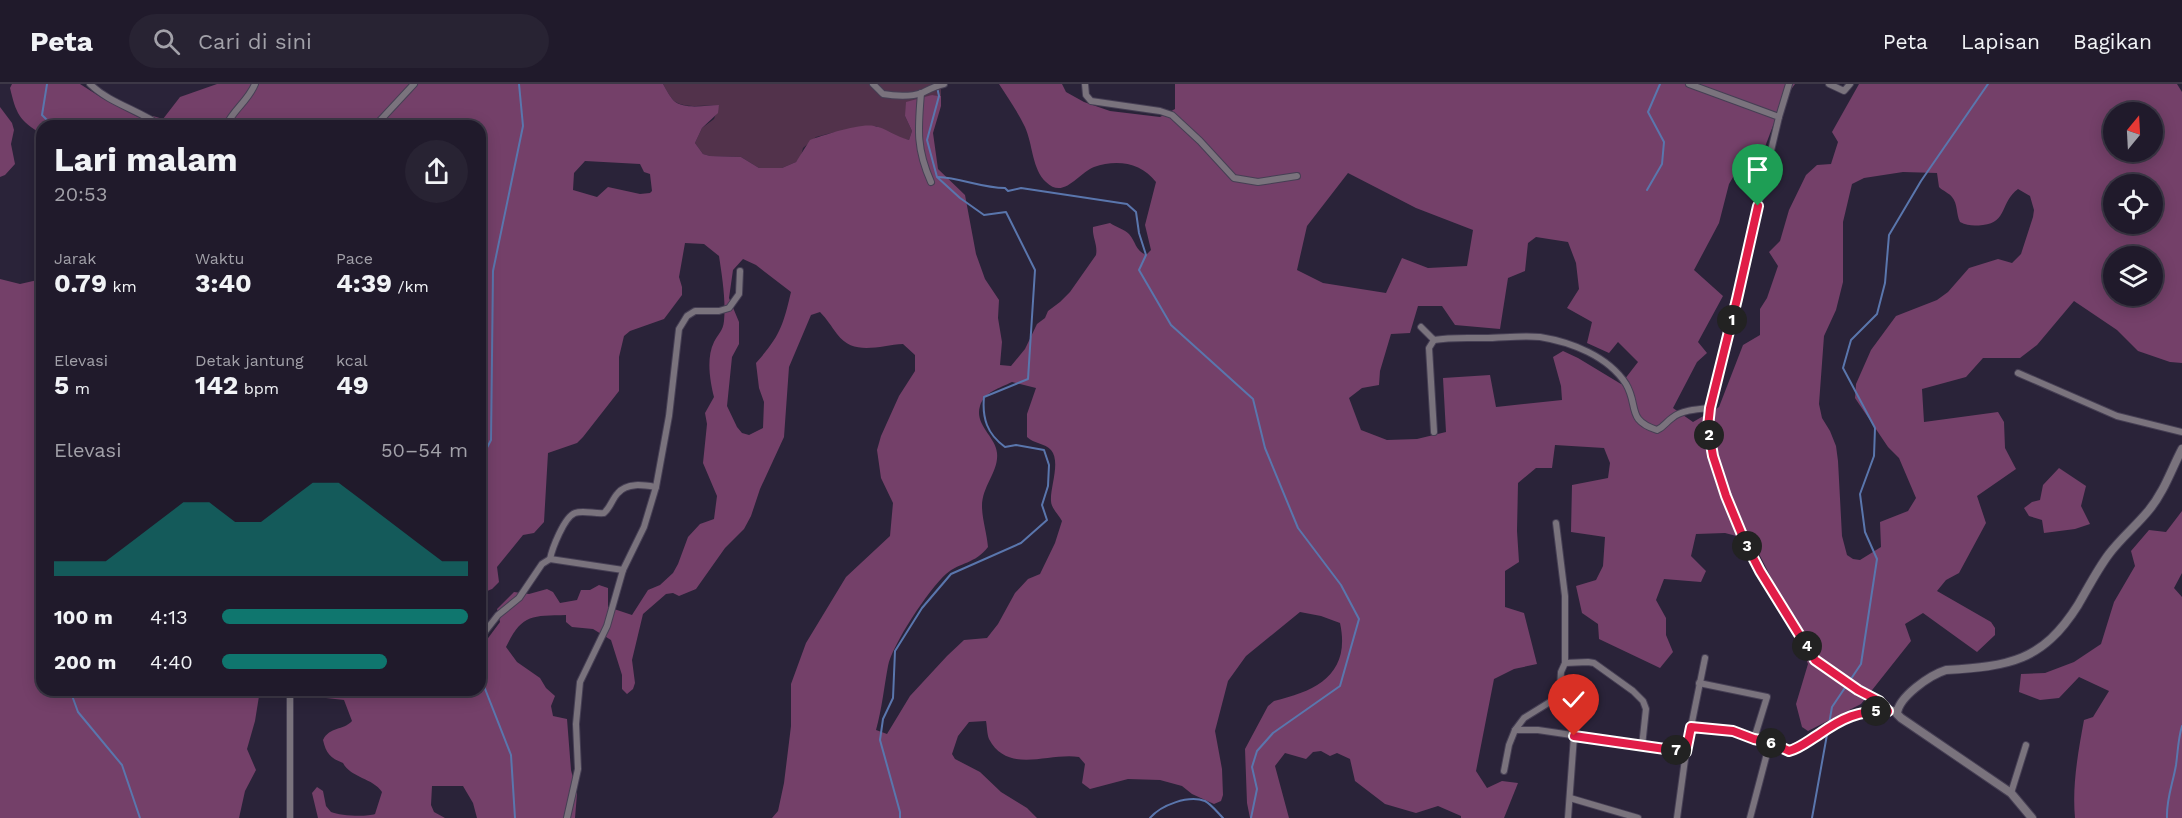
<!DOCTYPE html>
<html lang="id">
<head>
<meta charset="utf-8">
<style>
  body { margin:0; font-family:"Work Sans",sans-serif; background:#282333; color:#f1f3f6; height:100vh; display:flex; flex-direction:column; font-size:22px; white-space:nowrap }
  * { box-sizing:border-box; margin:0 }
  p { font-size:20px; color:#a2a1a9 }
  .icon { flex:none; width:33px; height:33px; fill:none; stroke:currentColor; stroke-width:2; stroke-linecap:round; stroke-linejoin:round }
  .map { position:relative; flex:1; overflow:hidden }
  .sheet { position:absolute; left:36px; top:36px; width:450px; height:576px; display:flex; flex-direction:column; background:#201a2b; border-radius:18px; box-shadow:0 3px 15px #0003,0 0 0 2px #3d3847 }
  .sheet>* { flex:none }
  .needle { width:39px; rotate:18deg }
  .tools { position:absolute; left:2103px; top:18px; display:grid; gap:12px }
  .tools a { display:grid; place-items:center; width:60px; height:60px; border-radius:50%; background:#201a2b; box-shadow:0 3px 15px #0003,0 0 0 2px #3d3847; font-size:30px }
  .pin { position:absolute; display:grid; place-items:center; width:51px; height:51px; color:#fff; margin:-62px -26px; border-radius:50% 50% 50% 0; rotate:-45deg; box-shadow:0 0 6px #0007 }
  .pin .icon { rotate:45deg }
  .km { position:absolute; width:30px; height:30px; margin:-15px; border-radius:50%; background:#222; color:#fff; font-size:16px; line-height:30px; text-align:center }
  .round { display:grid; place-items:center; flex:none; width:63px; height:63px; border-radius:32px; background:#282333 }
  .head { display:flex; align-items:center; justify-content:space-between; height:102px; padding:0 18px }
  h1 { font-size:33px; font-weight:700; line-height:45px }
  .stats { display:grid; grid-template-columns:repeat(3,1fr); gap:9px; height:102px; padding:6px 18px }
  .stats div { display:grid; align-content:center }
  .stats b { font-size:26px; font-weight:700 }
  .stats small { font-size:16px; font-weight:400 }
  .stats p { font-size:16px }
  .chart { height:168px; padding:12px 18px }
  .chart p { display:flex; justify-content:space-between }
  .chart svg { width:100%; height:108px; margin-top:6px; fill:#0f766e; opacity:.7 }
  ul { padding:0 18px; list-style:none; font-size:20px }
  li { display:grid; grid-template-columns:96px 72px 1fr; align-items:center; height:45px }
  li i { height:15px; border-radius:8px; background:#0f766e }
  header { display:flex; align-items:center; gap:36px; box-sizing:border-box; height:84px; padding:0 30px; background:#201a2b; border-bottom:2px solid #3d3847 }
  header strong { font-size:28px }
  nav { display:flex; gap:33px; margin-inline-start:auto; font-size:21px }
  .search { width:420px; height:54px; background:#282333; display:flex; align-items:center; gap:15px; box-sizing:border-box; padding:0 21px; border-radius:33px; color:#a2a1a9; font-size:22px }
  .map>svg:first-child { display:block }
  .green { fill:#52324b }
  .forest { fill:#744069; fill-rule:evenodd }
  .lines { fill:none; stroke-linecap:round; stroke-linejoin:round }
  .stream { stroke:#5a76ad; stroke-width:2 }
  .minor-casing { stroke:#463f54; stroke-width:8 }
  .tertiary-casing { stroke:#463f54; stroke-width:10 }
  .minor { stroke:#7a737d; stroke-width:6 }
  .tertiary { stroke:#7a737d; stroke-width:8 }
  .route-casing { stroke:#fff; stroke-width:12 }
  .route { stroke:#e11d48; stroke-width:8 }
</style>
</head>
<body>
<header>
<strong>Peta</strong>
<div class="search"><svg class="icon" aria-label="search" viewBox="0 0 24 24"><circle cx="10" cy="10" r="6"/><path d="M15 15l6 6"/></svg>Cari di sini</div>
<nav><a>Peta</a><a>Lapisan</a><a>Bagikan</a></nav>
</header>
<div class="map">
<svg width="2182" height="734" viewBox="0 0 2182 734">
  <rect width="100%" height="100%" fill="#2a2339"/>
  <path class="green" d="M663,0H941V12L932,11L905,32L912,47L909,56L899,54L876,42L831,49L816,53L803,64L801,72L796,78L782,84H759L741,73L710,72L703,70L695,59L702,44L714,35L719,21C706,21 685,25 674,17C670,13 666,5 663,0Z"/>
  <g class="forest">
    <path d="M12,0H80L102,14L138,33L153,32L163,35L180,13L217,0H663C666,5 670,13 674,17C685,26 706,21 719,21L718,29L702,44L695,59L703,70L710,72L741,73L759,84H782L796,78L810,56C824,51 860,39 874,42C886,44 896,53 909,56L912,47L905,32L906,18L932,11L941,12V22L933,49L938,85L965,111L976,170L985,195L999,216L998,234L1002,258L1000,281L1011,282L1025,265L1037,240L1045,234L1048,227L1060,218L1070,208L1096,171C1098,161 1092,153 1093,143L1110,139C1116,143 1124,145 1129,150C1136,158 1135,166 1146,171L1151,166L1145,141L1156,98C1141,78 1116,75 1094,83C1078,89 1064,116 1046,98C1032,85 1033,61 1025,43C1018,28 1008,14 999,0H1062L1066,8L1084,18L1110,27L1160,33L1175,25V0H1795L1782,18L1760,76L1739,83L1729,100L1719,139L1694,186L1723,212L1698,258L1707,269L1697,278L1673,324L1693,338L1719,323L1743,261L1760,251V225L1767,214L1778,182L1769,168L1780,157L1789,126L1806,91L1817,81L1831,80L1838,58L1832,48L1859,0H2177L2182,8V279L2170,278L2138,267L2117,246L2074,217L2037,261L2020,274H1983L1966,293L1922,305L1924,338L1998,328L2004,338L2005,364L2016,385L1977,412L1986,439L1959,489L1946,496L1937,507L1991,538L1995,544V551L1977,568L1923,529L1905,540L1911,557L1861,620L1808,647L1802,643L1796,620L1808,580L1784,519L1752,456L1725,449L1696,450L1691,472L1706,487L1701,498L1664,495L1656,516L1666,534V551L1673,568L1660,584L1599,555L1598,540L1582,529L1576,502L1596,496L1603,482L1605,453L1571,448L1572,401L1608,394L1610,379L1604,364L1555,361L1552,384H1536L1518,399L1517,447L1519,478L1505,487V523L1524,529L1537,580L1514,585L1494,595L1476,687L1487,704L1502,697L1518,699L1504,734H1461V732L1438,722L1416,729L1409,727L1385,720L1355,697L1350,675L1337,669L1330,672L1321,667L1313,668L1306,675L1285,669L1275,682L1289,734H1250L1247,719L1245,665L1268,622L1274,617C1317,607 1351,590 1340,539L1321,532L1300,528L1246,572L1228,597L1215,647L1222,685L1223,711L1221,717L1214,720L1192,710L1182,702L1160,696L1128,695L1090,705L1082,699L1085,680L1079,673C1049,668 1008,691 989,655C987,650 987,642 986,637L969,638L958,652L952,670L955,675L980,688L1001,708L1027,724L1037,734H772L778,727L784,699L791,642V600L806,559L846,493L890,452L893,419L881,394L877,366L881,352L899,312L915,287V271L903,260C880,261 854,273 837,250C831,242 827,235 820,228L811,231L789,283L784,353L760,405L751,432L744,445L725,464L696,505L679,512L673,509L666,510L643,530L632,576L635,599L633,605L627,610L622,605V591L611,556L593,545L572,543L566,538V531C531,532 522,530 506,563L517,578L540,594L546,604L555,612L551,622L553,632L567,635L571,686L577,710L575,734H477L473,719L463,702H432L431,721L434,728L445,734H318L312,709L317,703L323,707L326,722L331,728C340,732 367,733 375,730L382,708C373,694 351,694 343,679C330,674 326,669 323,656C330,642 343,647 352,637L344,616L326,614L327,606H480V565L500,538L497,525L514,508L529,510L547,505L553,508L560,519L577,516L581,506H590L599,501L608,504V523L632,531L648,506L660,501L673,489L678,480L688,453L700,440L714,435L717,412L703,379L707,340L705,329L714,313C710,297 706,274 714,258C718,250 723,247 724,237C726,216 722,192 719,172L704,160L685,159L679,193L682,203V211L664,235L630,247L624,252L619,273V307L583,353L577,359L548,369L544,438L534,449L523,451L497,483L499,498L492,505L480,510V42H42V50C19,37 16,29 10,4ZM2114,28H2152V68H2114ZM585,77L640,80L644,88L650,90L652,107L650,109L640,110L608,103L597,113L573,106L574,89ZM1903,88L1937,89L1939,103C1943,107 1949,109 1952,113C1958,120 1956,130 1960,138C1968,142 1974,142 1983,141C2008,138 2000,118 2018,105L2030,112L2034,126L2033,133L2021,170L2012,179L1998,175L1969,184L1948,208L1937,216L1896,232L1871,266L1856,300L1855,314L1888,363L1899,374L1916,414L1908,427L1880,438L1881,463L1860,476L1853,475L1847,471L1842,452L1838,377L1836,362L1830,347L1822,334L1819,320L1824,252L1836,226L1843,198V138L1852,100L1864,94ZM1348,89L1416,124L1473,146L1467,182L1428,184L1402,174L1386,209L1323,199L1297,186L1307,142ZM2114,100H2152V140H2114ZM1536,153L1568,158L1576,179L1579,205L1567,224L1592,238L1587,259L1609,269L1618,258L1638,278L1621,300L1578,274L1563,267L1553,273L1561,302L1562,316L1496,323L1490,291L1443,294L1446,348L1417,355L1387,356L1361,346L1349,314L1362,304L1379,301L1380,287L1391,250L1410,249L1418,222H1442L1455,241L1500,245L1508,194L1525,187L1528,159ZM2114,172H2152V212H2114ZM743,175L756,181L791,208C783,242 780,252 756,279L759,304L764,318L763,344L749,351L742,349L737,343L727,322L732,273L739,260V238L729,214L733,186ZM1012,298L1036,304L1027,330V353C1034,360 1045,359 1051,366C1061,378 1050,403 1051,417C1051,424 1059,431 1062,437L1055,459L1040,490L1028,495L1015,509L998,540L987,554L964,556L947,572L910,612L887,650L876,646C882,625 884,603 888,582C892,561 929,505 946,490C960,478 975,480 988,463C987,450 982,435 982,422C982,402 999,387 997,369C996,353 974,341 980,322C984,308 1000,304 1012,298Z"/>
    <polygon points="0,23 12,39 14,46 11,60 15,80 5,91 0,93"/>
    <polygon points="0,195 20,200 42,195 42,606 260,606 255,637 247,665 256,686 245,707 239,734 0,734"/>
    <polygon points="2059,384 2086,402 2081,422 2090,440 2075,445 2044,449 2042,436 2029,432 2024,424 2032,418 2040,416 2043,401"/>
    <path d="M2182,427V489L2174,504L2182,513V734H2075C2072,701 2078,669 2084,636L2093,633L2109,607L2079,593L2059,614L2040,616L2019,608L2021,590L2045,589L2074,578L2101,560L2114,518L2135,482L2131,467L2149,446L2166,448Z"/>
  </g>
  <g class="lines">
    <g class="stream">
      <polyline points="47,0 42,31 53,42"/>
      <path d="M938,93C961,94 982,104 1005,104L1008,107L1021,104L1127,120L1136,128L1139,149L1146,171L1139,186L1171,241L1253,315L1265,364L1298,444L1341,501L1359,535L1340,602L1273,649L1257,667L1252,683L1257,705L1251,734"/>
      <polyline points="1647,106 1662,80 1664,58 1648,28 1660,0"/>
      <polyline points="480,377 491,356 493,187 523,42 519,0"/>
      <polyline points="480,592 511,671 515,734"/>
      <polyline points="70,606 78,628 122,681 140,734"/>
      <polyline points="1829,640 1832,623 1861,580 1877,475 1865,448 1860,410 1874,372 1875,344 1843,284 1851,256 1877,230 1885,199 1889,151 1921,97 1988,0"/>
      <path d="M900,734V728L880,656L883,635L893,614L895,567L922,524L951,490L1021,459L1047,436L1042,421L1048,402L1049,381L1044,366L1016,361L1005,363C987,350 982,334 984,313L1028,295L1035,186L1006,128L984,131L960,114L937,93L927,56L939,12L937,3"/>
      <path d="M1150,734C1161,721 1188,711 1205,717C1211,720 1218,729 1223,734"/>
      <polyline points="1812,734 1828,645"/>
      <path d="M2167,734C2166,716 2173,699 2176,681C2178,667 2178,655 2182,642"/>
    </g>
    <g class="minor-casing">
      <g id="minor">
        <path d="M90,0C109,19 139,26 161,42"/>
        <path d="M873,0L883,10C894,12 911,13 922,9C930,5 935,2 944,0"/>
        <polyline points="1085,0 1086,11 1091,17 1160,27 1172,31 1200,57 1234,94 1258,98 1297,92"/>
        <path d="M1689,0L1779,33L1710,324C1701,391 1755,479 1790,535C1798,548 1806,567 1817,577C1829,588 1845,598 1858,606C1870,613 1879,617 1888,627"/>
        <polyline points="1829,0 1844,7 1850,0"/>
        <path d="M921,9C918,45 916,64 931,98"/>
        <polyline points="1779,33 1789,0"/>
        <path d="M226,42C233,26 248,17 255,0"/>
        <polyline points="375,42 414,0"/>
        <path d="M1421,243L1434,256C1450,253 1468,254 1484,254C1502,254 1522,251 1540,253C1571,258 1608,272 1626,300C1639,322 1626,336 1657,346C1664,343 1666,338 1672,334C1681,326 1698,325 1710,324"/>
        <polyline points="1434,256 1429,264 1434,348"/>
        <polyline points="2018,289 2117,332 2182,348"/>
        <polyline points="1556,439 1565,512 1565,579 1561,588 1560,605 1558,613 1524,634 1515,646 1538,646 1686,668"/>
        <polyline points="550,475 623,486"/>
        <path d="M480,554L498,531L519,514L542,480L550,475C552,465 564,433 575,429C583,426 595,430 604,429C611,423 612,415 618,409C627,398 644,401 656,403"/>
        <polyline points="1565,579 1588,578 1594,579 1633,607 1643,617 1646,625 1642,662"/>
        <polyline points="1699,599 1767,613 1754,655"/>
        <polyline points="1691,643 1705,574"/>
        <polyline points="1504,687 1509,661 1515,646"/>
        <polyline points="2011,709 2026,661"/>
        <polyline points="1570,714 1638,734"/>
        <polyline points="290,734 290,606"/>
        <polyline points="567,734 578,685 576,640 580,598 607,542 623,486 644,443 656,403 669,332 679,245 687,232 695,227 719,227 729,224 739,210 740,187"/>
        <polyline points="1568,734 1574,652"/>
        <polyline points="1677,734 1686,668 1691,643 1733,647 1754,655 1770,658 1789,667 1798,664 1834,639 1866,626 1897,626"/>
        <polyline points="1750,734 1770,658"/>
      </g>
    </g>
    <g class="tertiary-casing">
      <path id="tertiary" d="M2032,734L2011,709L1901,634L1897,630C1898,613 1930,591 1946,586C2009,582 2042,578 2078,521C2088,504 2097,486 2109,470C2121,454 2137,441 2149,426C2164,408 2171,386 2182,365"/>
    </g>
    <use href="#minor" class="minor"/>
    <use href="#tertiary" class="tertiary"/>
  </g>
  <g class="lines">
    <g class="route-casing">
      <path id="route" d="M1574,652L1686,668L1691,643L1733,647L1754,655L1770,658L1789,667C1800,664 1808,657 1818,651C1842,634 1859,626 1888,627L1879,617L1858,606L1815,576L1760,487L1745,458L1726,412L1713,372L1708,343L1710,324L1737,215L1758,122"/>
    </g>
    <use href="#route" class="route"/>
  </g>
</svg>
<div class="tools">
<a><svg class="needle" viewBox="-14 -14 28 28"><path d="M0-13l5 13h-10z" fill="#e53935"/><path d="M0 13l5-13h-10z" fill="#a2a1a9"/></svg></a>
<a><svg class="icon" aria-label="locate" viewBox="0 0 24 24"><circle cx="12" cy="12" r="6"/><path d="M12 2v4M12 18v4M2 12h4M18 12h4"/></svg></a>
<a><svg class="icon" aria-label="layers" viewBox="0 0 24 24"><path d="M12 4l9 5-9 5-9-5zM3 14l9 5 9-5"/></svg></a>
</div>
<div class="pin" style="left:1758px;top:122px;background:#1e9e55"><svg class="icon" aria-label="arrive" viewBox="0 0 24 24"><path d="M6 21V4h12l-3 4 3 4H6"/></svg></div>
<div class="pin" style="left:1574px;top:652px;background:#d93025"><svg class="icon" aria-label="check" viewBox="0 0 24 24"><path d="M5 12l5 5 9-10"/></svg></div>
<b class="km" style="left:1732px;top:236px">1</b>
<b class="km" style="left:1709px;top:351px">2</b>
<b class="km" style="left:1747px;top:462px">3</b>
<b class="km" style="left:1807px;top:562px">4</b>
<b class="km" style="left:1876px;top:627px">5</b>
<b class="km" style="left:1771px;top:659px">6</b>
<b class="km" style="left:1676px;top:666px">7</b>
<section class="sheet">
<div class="head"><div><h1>Lari malam</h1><p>20:53</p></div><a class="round"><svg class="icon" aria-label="share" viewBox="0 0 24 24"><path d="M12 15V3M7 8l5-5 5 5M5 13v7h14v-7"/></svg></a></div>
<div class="stats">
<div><p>Jarak</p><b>0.79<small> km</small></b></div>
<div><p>Waktu</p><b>3:40</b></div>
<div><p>Pace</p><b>4:39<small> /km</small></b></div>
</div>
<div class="stats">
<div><p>Elevasi</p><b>5<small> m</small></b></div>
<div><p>Detak jantung</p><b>142<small> bpm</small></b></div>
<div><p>kcal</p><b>49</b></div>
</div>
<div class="chart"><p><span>Elevasi</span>50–54 m</p>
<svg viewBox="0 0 160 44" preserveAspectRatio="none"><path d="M0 44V38L10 38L20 38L30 30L40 22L50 14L60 14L70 22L80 22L90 14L100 6L110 6L120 14L130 22L140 30L150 38L160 38V44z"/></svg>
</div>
<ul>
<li><b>100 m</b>4:13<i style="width:100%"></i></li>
<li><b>200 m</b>4:40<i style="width:67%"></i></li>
</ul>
</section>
</div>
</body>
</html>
